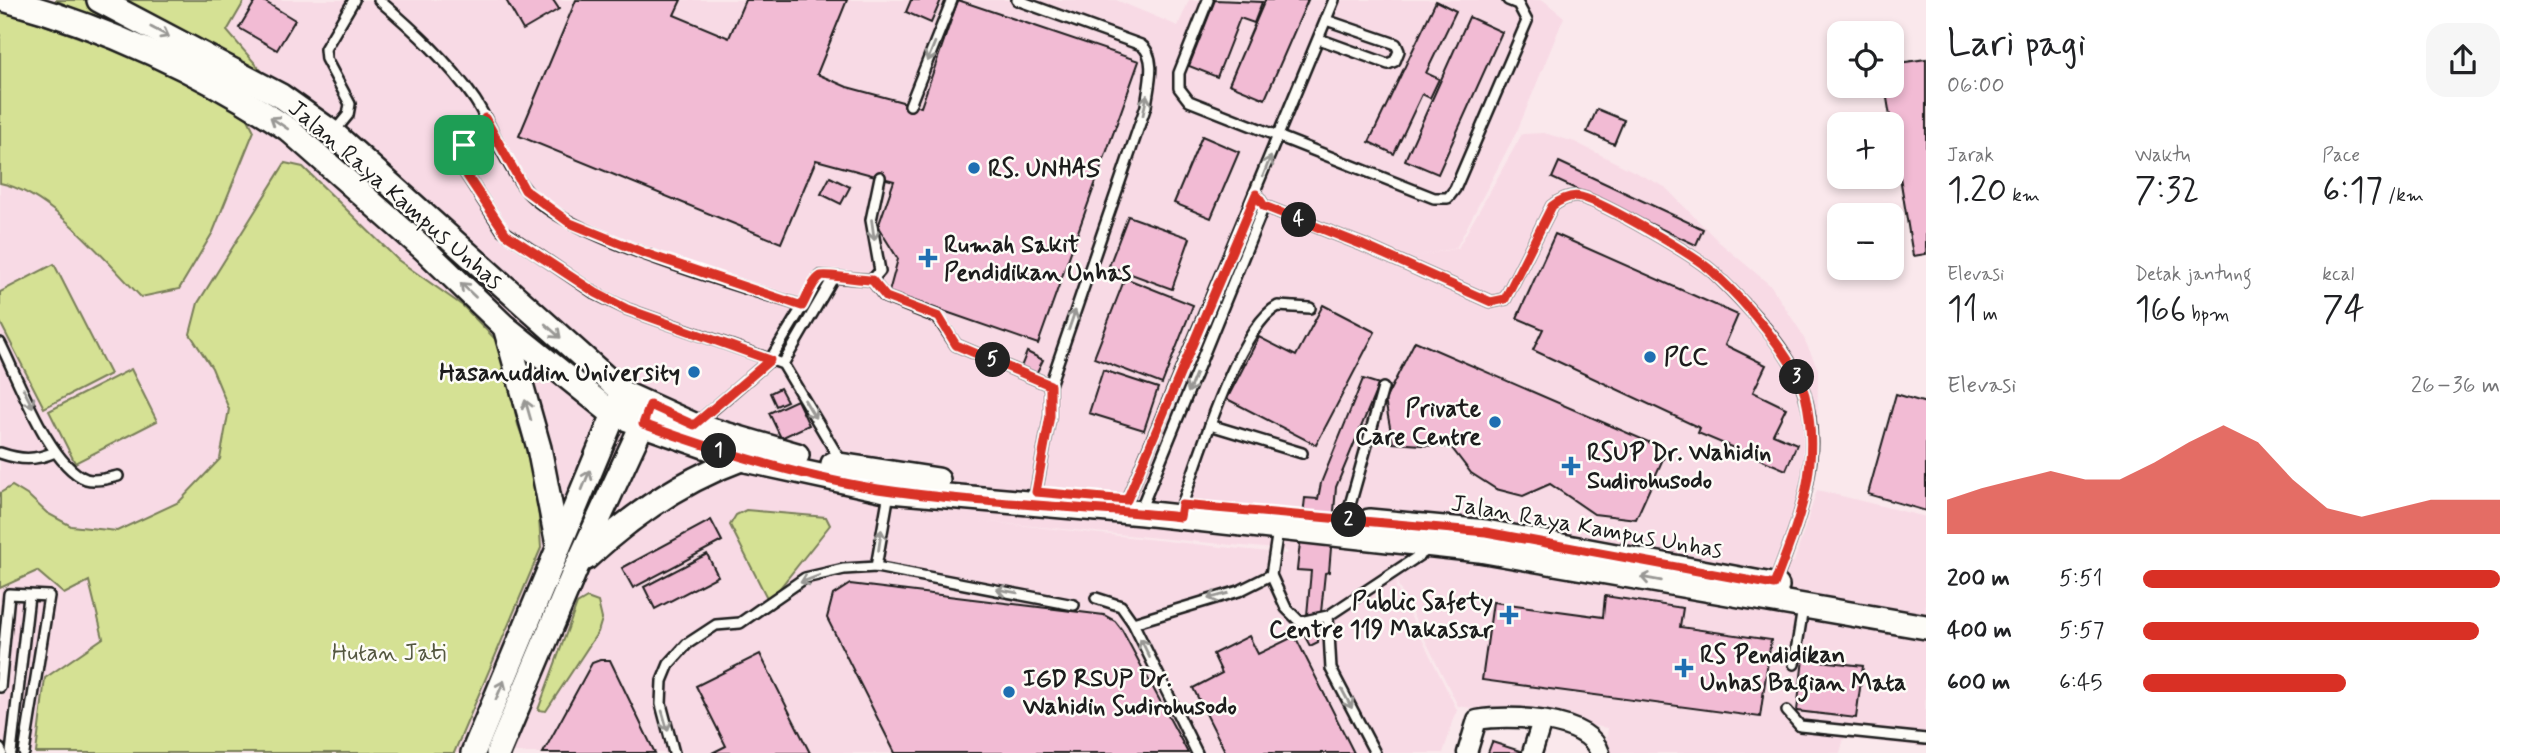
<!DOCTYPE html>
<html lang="id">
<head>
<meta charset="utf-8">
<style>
  body { margin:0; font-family:Mynerve,sans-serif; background:#f6f6f6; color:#202124; height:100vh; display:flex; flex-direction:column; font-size:26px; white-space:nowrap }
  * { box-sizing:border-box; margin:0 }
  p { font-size:23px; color:#757577 }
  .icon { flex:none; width:38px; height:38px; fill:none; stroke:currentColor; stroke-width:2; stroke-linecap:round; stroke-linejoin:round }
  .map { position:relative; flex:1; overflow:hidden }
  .drawer { display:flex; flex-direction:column; background:#fff; width:595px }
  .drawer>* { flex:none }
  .tools { position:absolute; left:1827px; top:21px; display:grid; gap:14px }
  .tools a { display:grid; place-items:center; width:77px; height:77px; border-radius:14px; background:#fff; box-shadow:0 4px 10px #0003; font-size:35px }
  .pin { position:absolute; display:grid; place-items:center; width:60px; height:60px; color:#fff; margin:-30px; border-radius:14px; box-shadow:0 4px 10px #0006 }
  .km { position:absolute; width:35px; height:35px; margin:-18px; border-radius:50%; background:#222; color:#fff; font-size:19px; line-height:35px; text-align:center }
  .round { display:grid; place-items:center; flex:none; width:74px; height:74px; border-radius:21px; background:#f6f6f6 }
  .summary { display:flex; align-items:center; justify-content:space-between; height:119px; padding:0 21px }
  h1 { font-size:38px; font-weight:600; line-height:52px }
  .stats { display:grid; grid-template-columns:repeat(3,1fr); gap:10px; height:119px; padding:7px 21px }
  .stats div { display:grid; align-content:center }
  .stats b { font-size:35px; font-weight:600 }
  .stats small { font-size:19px; font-weight:400 }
  .stats p { font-size:19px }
  .chart { height:196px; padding:14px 21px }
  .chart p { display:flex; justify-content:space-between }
  .chart svg { width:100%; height:126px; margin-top:7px; fill:#d93025; opacity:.7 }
  ul { padding:0 21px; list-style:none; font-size:23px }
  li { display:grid; grid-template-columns:112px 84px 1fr; align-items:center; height:52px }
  li i { height:18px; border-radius:9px; background:#d93025 }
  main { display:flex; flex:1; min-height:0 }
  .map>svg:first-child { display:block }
  .built { fill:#f8dae5; fill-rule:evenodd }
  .green { fill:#d5e194; stroke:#787e58; stroke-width:2 }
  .building { fill:#f2bbd4; stroke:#1c1c1c; stroke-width:2 }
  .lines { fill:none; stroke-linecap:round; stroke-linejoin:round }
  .service-casing { stroke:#1c1c1c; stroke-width:14 }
  .minor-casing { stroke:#1c1c1c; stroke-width:23 }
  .tertiary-casing { stroke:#1c1c1c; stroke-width:28 }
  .service { stroke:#fdfcf7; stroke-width:9 }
  .minor { stroke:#fdfcf7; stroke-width:18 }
  .tertiary { stroke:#fdfcf7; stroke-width:23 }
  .oneway { stroke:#989794 }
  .route-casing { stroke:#fff; stroke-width:14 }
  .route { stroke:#d93025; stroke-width:9 }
  .poi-dot { fill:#1f6fb2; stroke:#fdfcf7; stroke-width:2.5 }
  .labels { text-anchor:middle; stroke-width:5; stroke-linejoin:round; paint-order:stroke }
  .poi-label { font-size:24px; font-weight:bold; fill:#1c1c1c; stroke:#fdfcf7; text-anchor:start }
  .street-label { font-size:24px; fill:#1c1c1c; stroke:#fdfcf7 }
  .park-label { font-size:24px; fill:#545740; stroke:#fdfcf7 }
</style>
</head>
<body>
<main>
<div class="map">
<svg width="1926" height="753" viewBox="0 0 1926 753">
  <rect width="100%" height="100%" fill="#fae8ec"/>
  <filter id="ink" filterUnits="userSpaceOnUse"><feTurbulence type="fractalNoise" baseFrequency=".0143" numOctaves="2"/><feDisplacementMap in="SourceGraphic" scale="14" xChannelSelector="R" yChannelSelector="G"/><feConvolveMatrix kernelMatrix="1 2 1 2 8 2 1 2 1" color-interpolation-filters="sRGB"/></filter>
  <g filter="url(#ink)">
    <path class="built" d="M0,0H1116L1178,26L1189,0H1543L1564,17L1518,129L1456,248L1414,257L1458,248L1522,134L1544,133L1575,142L1665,187L1718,241L1771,286L1801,332L1818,369L1817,442L1811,495L1789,562H1794L1817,490L1926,517L1925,747L1844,738L1840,753H1605L1608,728L1458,706L1398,585L1399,575L1396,587L1457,710L1443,753H0ZM979,521L1264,548L1287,551L1286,554Z"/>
    <g class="green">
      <polygon points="55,0 245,0 227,31 266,76 176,54"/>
      <path d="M0,9L142,60L245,113L254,131L213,232L179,289L141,297C105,260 51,193 0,183Z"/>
      <polygon points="285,163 303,167 398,260 463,306 500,344 518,425 536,473 541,548 454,753 36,753 45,678 103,638 89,581 64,594 37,571 0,588 0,493 12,486 30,497 47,513 71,526 117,531 179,502 220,459 229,409 212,368 190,334 198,303"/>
      <polygon points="54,264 110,374 44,408 0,322 0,292"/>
      <polygon points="131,369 157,421 75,463 49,411"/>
      <polygon points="746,510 826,517 830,525 771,599 767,598 730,525 736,515"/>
      <polygon points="587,598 598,602 602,619 598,632 546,711 538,710 577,604"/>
    </g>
    <g class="building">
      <polygon points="256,0 262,0 295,20 277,50 239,28"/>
      <polygon points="506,0 553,0 559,9 523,30"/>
      <polygon points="576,0 681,0 674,15 729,38 745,0 847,0 817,74 847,87 921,107 958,0 1139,61 1038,344 889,292 898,259 878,227 894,181 816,160 781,243 519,136"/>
      <polygon points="911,0 941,0 931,23 906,12"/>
      <polygon points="1215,0 1262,2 1254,23 1240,18 1217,77 1189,66"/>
      <polygon points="1265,0 1308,0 1265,99 1229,84"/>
      <polygon points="1436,1 1456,11 1426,73 1439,79 1430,98 1422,94 1394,154 1369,142"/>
      <polygon points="1469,17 1502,32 1438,174 1405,160"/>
      <polygon points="1926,59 1926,254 1913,256 1885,86 1892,86 1892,64"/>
      <polygon points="1597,109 1624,120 1614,144 1587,132"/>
      <polygon points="1202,136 1239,152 1211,218 1174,203"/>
      <polygon points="1559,162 1703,229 1696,245 1552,178"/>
      <polygon points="830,177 850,187 841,204 821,194"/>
      <polygon points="1128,216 1190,238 1172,289 1109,266"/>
      <polygon points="1555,234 1738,315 1725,345 1766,365 1753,392 1786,408 1773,434 1797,444 1786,470 1698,433 1700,428 1533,350 1543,329 1517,318"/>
      <polygon points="1125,278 1193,305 1162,384 1094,358"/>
      <polygon points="1323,305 1375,332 1316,445 1227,399 1259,337 1296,356"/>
      <polygon points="1415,341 1667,450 1636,519 1594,514 1550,484 1523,496 1496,489 1471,473 1451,447 1393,443 1385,400"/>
      <polygon points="1027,352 1043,360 1036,374 1021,367"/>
      <polygon points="1103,370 1158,388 1144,430 1089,413"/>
      <polygon points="1363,379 1379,384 1336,487 1329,572 1325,573 1318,642 1310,646 1301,629 1306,626 1311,571 1297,570 1305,498 1318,499 1321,483"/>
      <polygon points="780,388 787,401 776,406 770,393"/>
      <polygon points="1896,394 1926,403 1926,511 1868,494"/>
      <polygon points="797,400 809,425 781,438 769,413"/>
      <polygon points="711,520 722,541 633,588 622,568"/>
      <polygon points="707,554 718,576 655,609 644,587"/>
      <polygon points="850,584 1104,615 1115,621 1122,630 1188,753 895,753 827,618 833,595"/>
      <polygon points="1605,596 1683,608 1680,627 1771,640 1760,717 1482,680 1493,602 1603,617"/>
      <polygon points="1249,636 1258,654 1295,636 1354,753 1226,753 1193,688 1222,673 1213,654"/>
      <polygon points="760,654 810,753 712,753 726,746 696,686"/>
      <polygon points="1803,659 1863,666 1856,718 1797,711"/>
      <polygon points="600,660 610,660 655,753 543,753 592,663"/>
      <polygon points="1492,742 1523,752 1523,753 1488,753"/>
    </g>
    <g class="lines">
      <g class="service-casing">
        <g id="service">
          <path d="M379,0C414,30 449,62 475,100C493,128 504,162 525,189C561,236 740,286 802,306"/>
          <path d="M1017,0L1141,45C1158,57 1148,88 1146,106L1050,385V416L1036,492"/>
          <polyline points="1208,0 1179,73 1179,88 1189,101 1434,198 1448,198 1455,189 1527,21 1518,4 1508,0"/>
          <polyline points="1319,39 1388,64 1395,61 1399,51 1396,44 1326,20"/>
          <polyline points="910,105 952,0"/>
          <path d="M485,118C473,134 458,146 462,168L502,230L596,294L627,309L783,364L842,463"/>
          <polyline points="334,132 348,115 350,104 326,59 325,49 354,0"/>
          <path d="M1256,194L1264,206L1363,245L1491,302L1505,299L1552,206C1560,200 1570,194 1581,197C1605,203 1698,257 1715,274C1747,305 1790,350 1804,392C1825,459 1798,522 1775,583"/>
          <polyline points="872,280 885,297 938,318 956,345 1050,385"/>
          <path d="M0,343C18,378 49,465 86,479C95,482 109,478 118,476"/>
          <polyline points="783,364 833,278"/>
          <polyline points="696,424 770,360 821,276 872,280 880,271 871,220 880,177"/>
          <polyline points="1210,425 1302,453"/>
          <path d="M0,453C21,460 34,461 55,452"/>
          <polyline points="1127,500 1334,0"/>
          <polyline points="1144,501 1264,206"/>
          <path d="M1182,505C1198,460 1238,327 1278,306L1310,308"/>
          <polyline points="1346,519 1383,388"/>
          <polyline points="1278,530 1271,575 1286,608 1300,622 1328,616 1429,549"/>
          <polyline points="876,567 889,493"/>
          <polyline points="1096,598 1121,606 1133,623 1197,753"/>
          <polyline points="1328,616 1331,669 1375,753"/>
          <polyline points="1133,623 1239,591 1271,575"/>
          <polyline points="1794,664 1803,608"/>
          <polyline points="0,687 9,594 49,596 24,753"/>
          <polyline points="1787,711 1800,726 1926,739"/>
          <polyline points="0,749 2,753"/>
          <polyline points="11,753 29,596"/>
          <polyline points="674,753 661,704 662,681 669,664 687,644 716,625 740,623 805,578 844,569 876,567 1074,605"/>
        </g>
      </g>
      <g class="minor-casing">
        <g id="minor">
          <path d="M1467,753L1477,720C1507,715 1588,716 1600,753"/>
          <polyline points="1532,753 1542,721"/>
        </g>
      </g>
      <g class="tertiary-casing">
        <g id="tertiary">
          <path d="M6,0C105,27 203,72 288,129L423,248L505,327L613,414L741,459L890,491L1142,513L1479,550L1926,627"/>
          <polyline points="99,0 281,96 333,133 623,393 694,425 797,455"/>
          <polyline points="505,327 539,448 558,545"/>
          <polyline points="833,464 938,480"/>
          <polyline points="1369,521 1486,532 1777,586"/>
          <path d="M586,558C631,516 683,480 741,459"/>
          <polyline points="473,753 620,400"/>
          <polyline points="498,753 576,568 649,410"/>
        </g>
      </g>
      <use href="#service" class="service"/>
      <use href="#minor" class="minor"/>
      <use href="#tertiary" class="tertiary"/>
    </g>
    <defs><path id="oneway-shaft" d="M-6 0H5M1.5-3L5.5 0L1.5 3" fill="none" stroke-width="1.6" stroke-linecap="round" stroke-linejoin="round" transform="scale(1.75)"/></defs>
    <g class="oneway">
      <use href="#oneway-shaft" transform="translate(160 32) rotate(28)"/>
      <use href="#oneway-shaft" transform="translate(931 52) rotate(112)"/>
      <use href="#oneway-shaft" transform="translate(1145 105) rotate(-79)"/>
      <use href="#oneway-shaft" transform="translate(279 123) rotate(-146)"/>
      <use href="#oneway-shaft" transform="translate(1267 166) rotate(-68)"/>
      <use href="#oneway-shaft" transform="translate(873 230) rotate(82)"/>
      <use href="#oneway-shaft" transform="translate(468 290) rotate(-136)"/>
      <use href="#oneway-shaft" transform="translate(1072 320) rotate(-71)"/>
      <use href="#oneway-shaft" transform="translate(553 331) rotate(42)"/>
      <use href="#oneway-shaft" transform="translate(1192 383) rotate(112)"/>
      <use href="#oneway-shaft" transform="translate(28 398) rotate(63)"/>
      <use href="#oneway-shaft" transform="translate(810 409) rotate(59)"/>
      <use href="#oneway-shaft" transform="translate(528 410) rotate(-106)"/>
      <use href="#oneway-shaft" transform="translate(586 480) rotate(-68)"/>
      <use href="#oneway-shaft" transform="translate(880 540) rotate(-82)"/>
      <use href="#oneway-shaft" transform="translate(810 579) rotate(159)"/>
      <use href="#oneway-shaft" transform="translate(1651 579) rotate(-170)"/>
      <use href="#oneway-shaft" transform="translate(1007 591) rotate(-170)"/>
      <use href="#oneway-shaft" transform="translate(1218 596) rotate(165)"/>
      <use href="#oneway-shaft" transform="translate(1145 648) rotate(-116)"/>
      <use href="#oneway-shaft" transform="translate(500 690) rotate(-67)"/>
      <use href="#oneway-shaft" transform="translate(1347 699) rotate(62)"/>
      <use href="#oneway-shaft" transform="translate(665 721) rotate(74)"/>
    </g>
  </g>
  <g class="lines" filter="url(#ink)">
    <g class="route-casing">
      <path id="route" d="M485,118L525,190L570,223L644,253L802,306C807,298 812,281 821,276C824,274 862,280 872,280L886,297L939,317L956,345L1050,385V416L1036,492L1127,500L1256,194L1264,206L1363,245L1491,302L1505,299L1552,206C1560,200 1570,194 1581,197C1605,203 1696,256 1714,273C1743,300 1795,358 1805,395C1822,466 1799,520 1774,585L1486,532L1182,505L1180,517C1080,506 978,504 878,489C797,476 720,452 643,424L650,405L694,425L770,360L627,309L596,293L506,234L462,168L464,145Z"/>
    </g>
    <use href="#route" class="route"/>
  </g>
  <g class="poi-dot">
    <circle cx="974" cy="168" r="7"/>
    <path d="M924.5 247.5h7v7h7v7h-7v7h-7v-7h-7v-7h7z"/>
    <circle cx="1650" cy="357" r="7"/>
    <circle cx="694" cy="372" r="7"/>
    <circle cx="1495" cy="422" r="7"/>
    <path d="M1567.5 455.5h7v7h7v7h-7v7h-7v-7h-7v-7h7z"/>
    <path d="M1505.5 604.5h7v7h7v7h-7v7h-7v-7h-7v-7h7z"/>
    <path d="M1680.5 657.5h7v7h7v7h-7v7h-7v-7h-7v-7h7z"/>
    <circle cx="1009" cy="692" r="7"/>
  </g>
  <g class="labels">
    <g class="poi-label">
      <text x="988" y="176">RS. UNHAS</text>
      <text x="944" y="252">Rumah Sakit<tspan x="944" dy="28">Pendidikan Unhas</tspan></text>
      <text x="1664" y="365">PCC</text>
      <text x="680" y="380" text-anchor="end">Hasanuddin University</text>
      <text x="1481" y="416" text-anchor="end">Private<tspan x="1481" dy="28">Care Centre</tspan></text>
      <text x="1587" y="460">RSUP Dr. Wahidin<tspan x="1587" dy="28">Sudirohusodo</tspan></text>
      <text x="1493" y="609" text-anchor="end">Public Safety<tspan x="1493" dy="28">Centre 119 Makassar</tspan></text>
      <text x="1700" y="662">RS Pendidikan<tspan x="1700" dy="28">Unhas Bagian Mata</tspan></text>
      <text x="1023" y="686">IGD RSUP Dr.<tspan x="1023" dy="28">Wahidin Sudirohusodo</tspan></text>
    </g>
    <g class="street-label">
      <text transform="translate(396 194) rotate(41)" y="8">Jalan Raya Kampus Unhas</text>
      <text transform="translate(1587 526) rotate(10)" y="8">Jalan Raya Kampus Unhas</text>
    </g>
    <g class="park-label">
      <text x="389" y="660">Hutan Jati</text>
    </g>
  </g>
</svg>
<div class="tools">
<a><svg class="icon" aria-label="locate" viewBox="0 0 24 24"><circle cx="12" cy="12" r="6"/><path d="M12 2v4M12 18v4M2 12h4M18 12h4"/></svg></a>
<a>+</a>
<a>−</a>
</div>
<div class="pin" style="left:464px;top:145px;background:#1e9e55"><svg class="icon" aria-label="arrive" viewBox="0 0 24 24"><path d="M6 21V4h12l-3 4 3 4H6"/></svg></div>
<b class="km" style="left:719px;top:451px">1</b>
<b class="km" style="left:1349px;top:520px">2</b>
<b class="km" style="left:1797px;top:377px">3</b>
<b class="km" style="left:1299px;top:220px">4</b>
<b class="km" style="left:993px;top:360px">5</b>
</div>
<section class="drawer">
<div class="summary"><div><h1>Lari pagi</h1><p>06:00</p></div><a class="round"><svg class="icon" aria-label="share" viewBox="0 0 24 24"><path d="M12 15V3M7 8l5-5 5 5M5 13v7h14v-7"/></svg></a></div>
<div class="stats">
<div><p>Jarak</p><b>1.20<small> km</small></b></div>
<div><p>Waktu</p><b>7:32</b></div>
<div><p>Pace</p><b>6:17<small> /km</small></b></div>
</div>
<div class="stats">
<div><p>Elevasi</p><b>11<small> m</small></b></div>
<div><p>Detak jantung</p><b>166<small> bpm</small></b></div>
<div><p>kcal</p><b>74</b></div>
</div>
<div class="chart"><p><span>Elevasi</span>26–36 m</p>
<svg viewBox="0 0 160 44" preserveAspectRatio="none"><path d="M0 44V32L10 28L20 25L30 22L40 25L50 25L60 19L70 12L80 6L90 12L100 25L110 35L120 38L130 35L140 32L150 32L160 32V44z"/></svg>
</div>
<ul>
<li><b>200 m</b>5:51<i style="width:100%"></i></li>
<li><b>400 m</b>5:57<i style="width:94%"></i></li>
<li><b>600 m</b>6:45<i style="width:57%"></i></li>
</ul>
</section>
</main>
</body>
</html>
